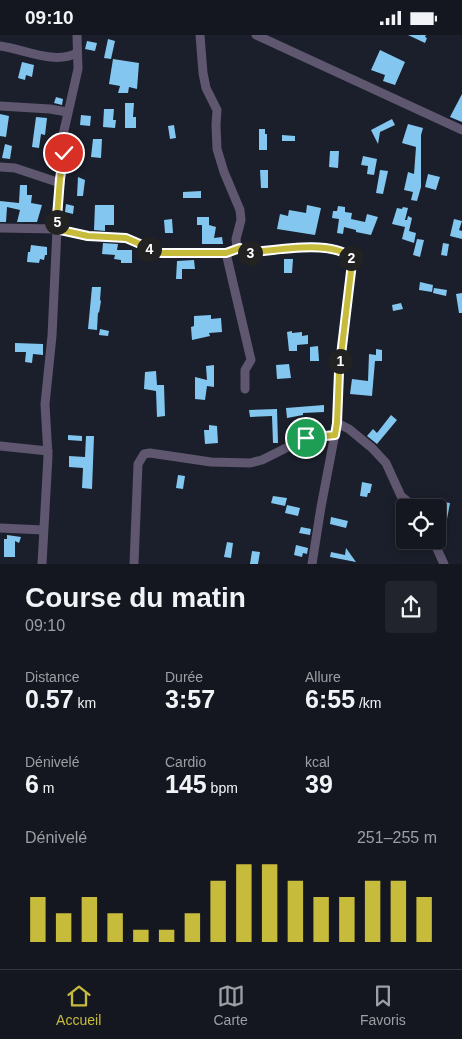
<!DOCTYPE html>
<html lang="fr">
<head>
<meta charset="utf-8">
<style>
  body { margin:0; font-family:Arial,sans-serif; background:#21242d; color:#f1f3f6; height:100vh; display:flex; flex-direction:column; font-size:19px; white-space:nowrap }
  * { box-sizing:border-box; margin:0 }
  p { font-size:16px; color:#9d9fa5 }
  .icon { flex:none; width:28px; height:28px; fill:none; stroke:currentColor; stroke-width:2; stroke-linecap:round; stroke-linejoin:round }
  .map { position:relative; height:529px; overflow:hidden }
  .sheet { display:flex; flex-direction:column; background:#141720; flex:1 }
  .sheet>* { flex:none }
  .controls { position:absolute; left:396px; top:464px; display:grid; gap:10px }
  .controls a { display:grid; place-items:center; width:50px; height:50px; border-radius:5px; background:#141720; box-shadow:0 2px 12px #0003,0 0 0 1px #33363e; font-size:25px }
  .pin { position:absolute; display:grid; place-items:center; width:42px; height:42px; color:#fff; margin:-21px; border:2px solid #fff; border-radius:50%; box-shadow:0 1px 5px #0007 }
  .km { position:absolute; width:25px; height:25px; margin:-12px; border-radius:50%; background:#222; color:#fff; font-size:14px; line-height:25px; text-align:center }
  .round { display:grid; place-items:center; flex:none; width:52px; height:52px; border-radius:5px; background:#21242d }
  .headline { display:flex; align-items:center; justify-content:space-between; height:85px; padding:0 25px }
  h1 { font-size:28px; font-weight:800; line-height:38px }
  .figures { display:grid; grid-template-columns:repeat(3,1fr); gap:8px; height:85px; padding:5px 25px }
  .figures div { display:grid; align-content:center }
  .figures b { font-size:25px; font-weight:800 }
  .figures small { font-size:14px; font-weight:400 }
  .figures p { font-size:14px }
  .chart { height:140px; padding:10px 25px }
  .chart p { display:flex; justify-content:space-between }
  .chart svg { width:100%; height:90px; margin-top:5px; stroke:#c7bb3c; stroke-width:6 }
  .status { display:flex; justify-content:space-between; align-items:center; height:35px; padding:0 25px; background:#141720; direction:ltr }
  .status svg { height:14px; fill:currentColor }
  .tabs { display:flex; justify-content:space-around; align-items:center; height:70px; border-top:1px solid #33363e; background:#141720; font-size:14px; color:#9d9fa5 }
  .tabs a { display:grid; justify-items:center; gap:2px }
  .tabs .current { color:#c7bb3c }
  .map>svg:first-child { display:block }
  .building { fill:#83c7f0 }
  .lines { fill:none; stroke-linecap:round; stroke-linejoin:round }
  .minor { stroke:#5f566f; stroke-width:9 }
  .route-casing { stroke:#fff; stroke-width:10 }
  .route { stroke:#c7bb3c; stroke-width:6 }
</style>
</head>
<body>
<div class="status"><b>09:10</b><svg viewBox="0 0 49 12"><path d="M0 12V9h3v3zM5 12V6h3v6zM10 12V3h3v9zM15 12V0h3v12zM26 1h20v11H26zM47 4h2v5h-2z"/></svg></div>
<div class="map">
<svg width="462" height="529" viewBox="0 0 462 529">
  <rect width="100%" height="100%" fill="#1a1f2b"/>
  <g class="building">
    <polygon points="408,0 426,0 425,2 427,3 425,8"/>
    <polygon points="108,4 115,6 111,24 104,23"/>
    <polygon points="87,6 97,8 95,16 85,14"/>
    <polygon points="380,15 405,27 395,50 383,46 385,40 371,35"/>
    <polygon points="113,24 139,28 137,54 129,52 128,58 118,58 120,51 109,49"/>
    <polygon points="22,27 34,30 32,42 26,40 25,45 18,43"/>
    <polygon points="462,59 462,87 450,82"/>
    <polygon points="56,62 63,64 62,70 54,68"/>
    <polygon points="125,68 134,68 133,82 136,82 136,93 125,93"/>
    <polygon points="104,74 114,74 113,85 116,85 115,93 103,92"/>
    <polygon points="0,79 9,81 6,102 0,101"/>
    <polygon points="81,80 91,81 90,91 80,90"/>
    <polygon points="36,82 47,83 45,100 41,99 39,113 32,112"/>
    <polygon points="392,84 395,90 380,97 378,109 371,95"/>
    <polygon points="408,89 423,93 421,100 421,152 417,166 411,165 413,157 404,155 408,137 414,139 416,112 402,108"/>
    <polygon points="174,90 176,103 170,104 168,91"/>
    <polygon points="259,94 265,94 265,99 267,99 267,115 259,115"/>
    <polygon points="282,100 295,101 295,106 282,106"/>
    <polygon points="93,104 102,104 101,123 91,122"/>
    <polygon points="5,109 12,111 10,124 2,123"/>
    <polygon points="330,116 339,116 338,133 329,132"/>
    <polygon points="363,121 377,124 374,140 367,139 368,131 361,130"/>
    <polygon points="260,135 268,135 268,153 261,153"/>
    <polygon points="380,135 388,136 383,159 376,158"/>
    <polygon points="428,139 440,142 436,155 425,152"/>
    <polygon points="78,142 85,145 83,161 77,161"/>
    <polygon points="20,150 27,150 27,160 32,160 31,168 42,170 37,187 17,187 20,175 7,172 6,187 0,187 0,166 19,168"/>
    <polygon points="201,156 201,163 183,163 183,157"/>
    <polygon points="66,169 74,171 73,179 65,177"/>
    <polygon points="95,170 114,170 114,190 105,190 105,196 94,195"/>
    <polygon points="307,170 321,173 315,200 277,194 280,179 288,181 289,175 306,178"/>
    <polygon points="338,171 345,172 345,177 352,178 351,184 365,187 367,179 378,182 371,200 356,197 356,195 344,192 343,199 337,198 339,184 332,183 333,176 337,176"/>
    <polygon points="403,172 408,173 405,185 407,185 408,181 412,183 409,196 416,198 414,208 402,204 405,192 392,189 397,173 402,174"/>
    <polygon points="197,182 209,182 209,190 216,192 214,203 222,202 223,209 202,209 202,190 197,190"/>
    <polygon points="172,184 173,198 165,198 164,185"/>
    <polygon points="454,184 462,186 459,195 462,196 462,204 450,201"/>
    <polygon points="417,204 424,205 420,222 413,220"/>
    <polygon points="103,208 118,209 117,215 132,215 132,228 121,228 121,225 114,224 115,220 102,219"/>
    <polygon points="443,208 449,209 447,221 441,220"/>
    <polygon points="31,210 47,212 47,220 45,220 44,225 40,224 39,228 27,227 28,217 30,217"/>
    <polygon points="284,224 293,224 292,238 284,238"/>
    <polygon points="194,225 195,234 182,234 182,244 176,244 177,226"/>
    <polygon points="420,247 433,250 432,257 419,255"/>
    <polygon points="92,252 101,252 100,265 101,266 99,278 98,277 97,295 88,294"/>
    <polygon points="434,253 447,255 446,261 433,258"/>
    <polygon points="462,258 462,278 459,278 456,259"/>
    <polygon points="401,268 403,274 393,276 392,270"/>
    <polygon points="211,280 211,284 221,283 222,297 209,298 210,301 192,305 191,292 194,291 194,281"/>
    <polygon points="100,294 109,296 108,301 99,300"/>
    <polygon points="292,296 292,298 302,297 302,301 308,300 308,309 297,310 297,316 289,316 287,297"/>
    <polygon points="15,308 43,309 43,320 33,319 32,328 25,327 26,317 15,317"/>
    <polygon points="318,311 319,326 310,326 310,312"/>
    <polygon points="376,314 382,315 382,326 375,326 372,361 350,359 352,344 368,346 369,319 376,320"/>
    <polygon points="289,329 291,343 277,344 276,330"/>
    <polygon points="214,330 214,352 207,351 205,365 195,364 195,342 207,345 206,331"/>
    <polygon points="156,336 157,350 164,350 165,381 157,382 156,356 144,354 145,337"/>
    <polygon points="324,370 324,377 303,378 303,380 287,383 286,373"/>
    <polygon points="277,374 278,408 273,408 272,381 250,382 249,375"/>
    <polygon points="391,380 397,385 377,409 367,401 373,394 377,398"/>
    <polygon points="209,390 217,391 218,408 205,409 204,395 209,395"/>
    <polygon points="68,400 82,401 82,406 68,405"/>
    <polygon points="86,401 94,401 92,454 82,453 83,433 69,432 69,421 85,422"/>
    <polygon points="178,440 185,441 183,454 176,453"/>
    <polygon points="362,447 372,449 370,458 368,458 367,462 360,461"/>
    <polygon points="273,461 287,463 285,471 271,468"/>
    <polygon points="437,466 450,468 447,484 438,484 438,472 436,472"/>
    <polygon points="287,470 300,473 298,481 285,478"/>
    <polygon points="331,482 348,486 346,493 330,489"/>
    <polygon points="301,492 311,494 310,500 299,498"/>
    <polygon points="7,500 21,502 19,508 15,506 15,522 4,522 4,504 7,504"/>
    <polygon points="227,507 233,508 231,523 224,522"/>
    <polygon points="296,510 308,513 307,519 303,518 302,522 294,520"/>
    <polygon points="346,513 356,527 330,522 331,517 345,520"/>
    <polygon points="252,516 260,517 258,529 250,529"/>
  </g>
  <g class="lines">
    <g class="minor">
      <polyline points="200,0 203,38 206,53 217,75 216,90 217,114 224,137 240,175 241,185 236,204 237,214 240,213"/>
      <polyline points="256,0 462,95"/>
      <path d="M0,11C24,14 53,30 77,18"/>
      <polyline points="0,71 50,74 67,77"/>
      <polyline points="0,132 15,133 60,148"/>
      <path d="M0,193L57,194L88,201L126,203L161,218H226L240,213L245,218C271,216 331,204 351,222L352,228L339,337L337,388L321,472L312,529"/>
      <polyline points="226,218 251,325 245,335 245,354"/>
      <polyline points="337,388 349,394 372,413 386,428 401,461 414,472"/>
      <polyline points="0,411 48,416"/>
      <polyline points="0,493 43,495"/>
      <polyline points="433,505 444,529"/>
      <polyline points="42,529 48,421 45,369 52,301 57,194 60,144 64,118 63,100 78,34 77,0"/>
      <polyline points="134,529 138,429 144,419 150,418 211,427 250,428 262,425 306,403 335,400"/>
    </g>
  </g>
  <g class="lines">
    <g class="route-casing">
      <path id="route" d="M64,118L60,144L56,194L88,201L126,203L161,218H226L240,213L245,218C271,216 331,204 350,222L352,228L339,337L337,388L335,400L306,403"/>
    </g>
    <use href="#route" class="route"/>
  </g>
</svg>
<div class="controls">
<a><svg class="icon" aria-label="locate" viewBox="0 0 24 24"><circle cx="12" cy="12" r="6"/><path d="M12 2v4M12 18v4M2 12h4M18 12h4"/></svg></a>
</div>
<div class="pin" style="left:306px;top:403px;background:#1e9e55"><svg class="icon" aria-label="arrive" viewBox="0 0 24 24"><path d="M6 21V4h12l-3 4 3 4H6"/></svg></div>
<div class="pin" style="left:64px;top:118px;background:#d93025"><svg class="icon" aria-label="check" viewBox="0 0 24 24"><path d="M5 12l5 5 9-10"/></svg></div>
<b class="km" style="left:340px;top:326px">1</b>
<b class="km" style="left:351px;top:223px">2</b>
<b class="km" style="left:250px;top:218px">3</b>
<b class="km" style="left:149px;top:214px">4</b>
<b class="km" style="left:57px;top:187px">5</b>
</div>
<section class="sheet">
<div class="headline"><div><h1>Course du matin</h1><p>09:10</p></div><a class="round"><svg class="icon" aria-label="share" viewBox="0 0 24 24"><path d="M12 15V3M7 8l5-5 5 5M5 13v7h14v-7"/></svg></a></div>
<div class="figures">
<div><p>Distance</p><b>0.57<small> km</small></b></div>
<div><p>Durée</p><b>3:57</b></div>
<div><p>Allure</p><b>6:55<small> /km</small></b></div>
</div>
<div class="figures">
<div><p>Dénivelé</p><b>6<small> m</small></b></div>
<div><p>Cardio</p><b>145<small> bpm</small></b></div>
<div><p>kcal</p><b>39</b></div>
</div>
<div class="chart"><p><span>Dénivelé</span>251–255 m</p>
<svg viewBox="0 0 160 44" preserveAspectRatio="none"><path d="M5 44V22M15 44V30M25 44V22M35 44V30M45 44V38M55 44V38M65 44V30M75 44V14M85 44V6M95 44V6M105 44V14M115 44V22M125 44V22M135 44V14M145 44V14M155 44V22"/></svg>
</div>
</section>
<nav class="tabs">
<a class="current"><svg class="icon" aria-label="home" viewBox="0 0 24 24"><path d="M3 11l9-7 9 7M6 9v11h12V9"/></svg>Accueil</a>
<a><svg class="icon" aria-label="map" viewBox="0 0 24 24"><path d="M3 6l6-2 6 2 6-2v14l-6 2-6-2-6 2zM9 4v14M15 6v14"/></svg>Carte</a>
<a><svg class="icon" aria-label="saved" viewBox="0 0 24 24"><path d="M7 4h10v16l-5-4-5 4z"/></svg>Favoris</a>
</nav>
</body>
</html>
